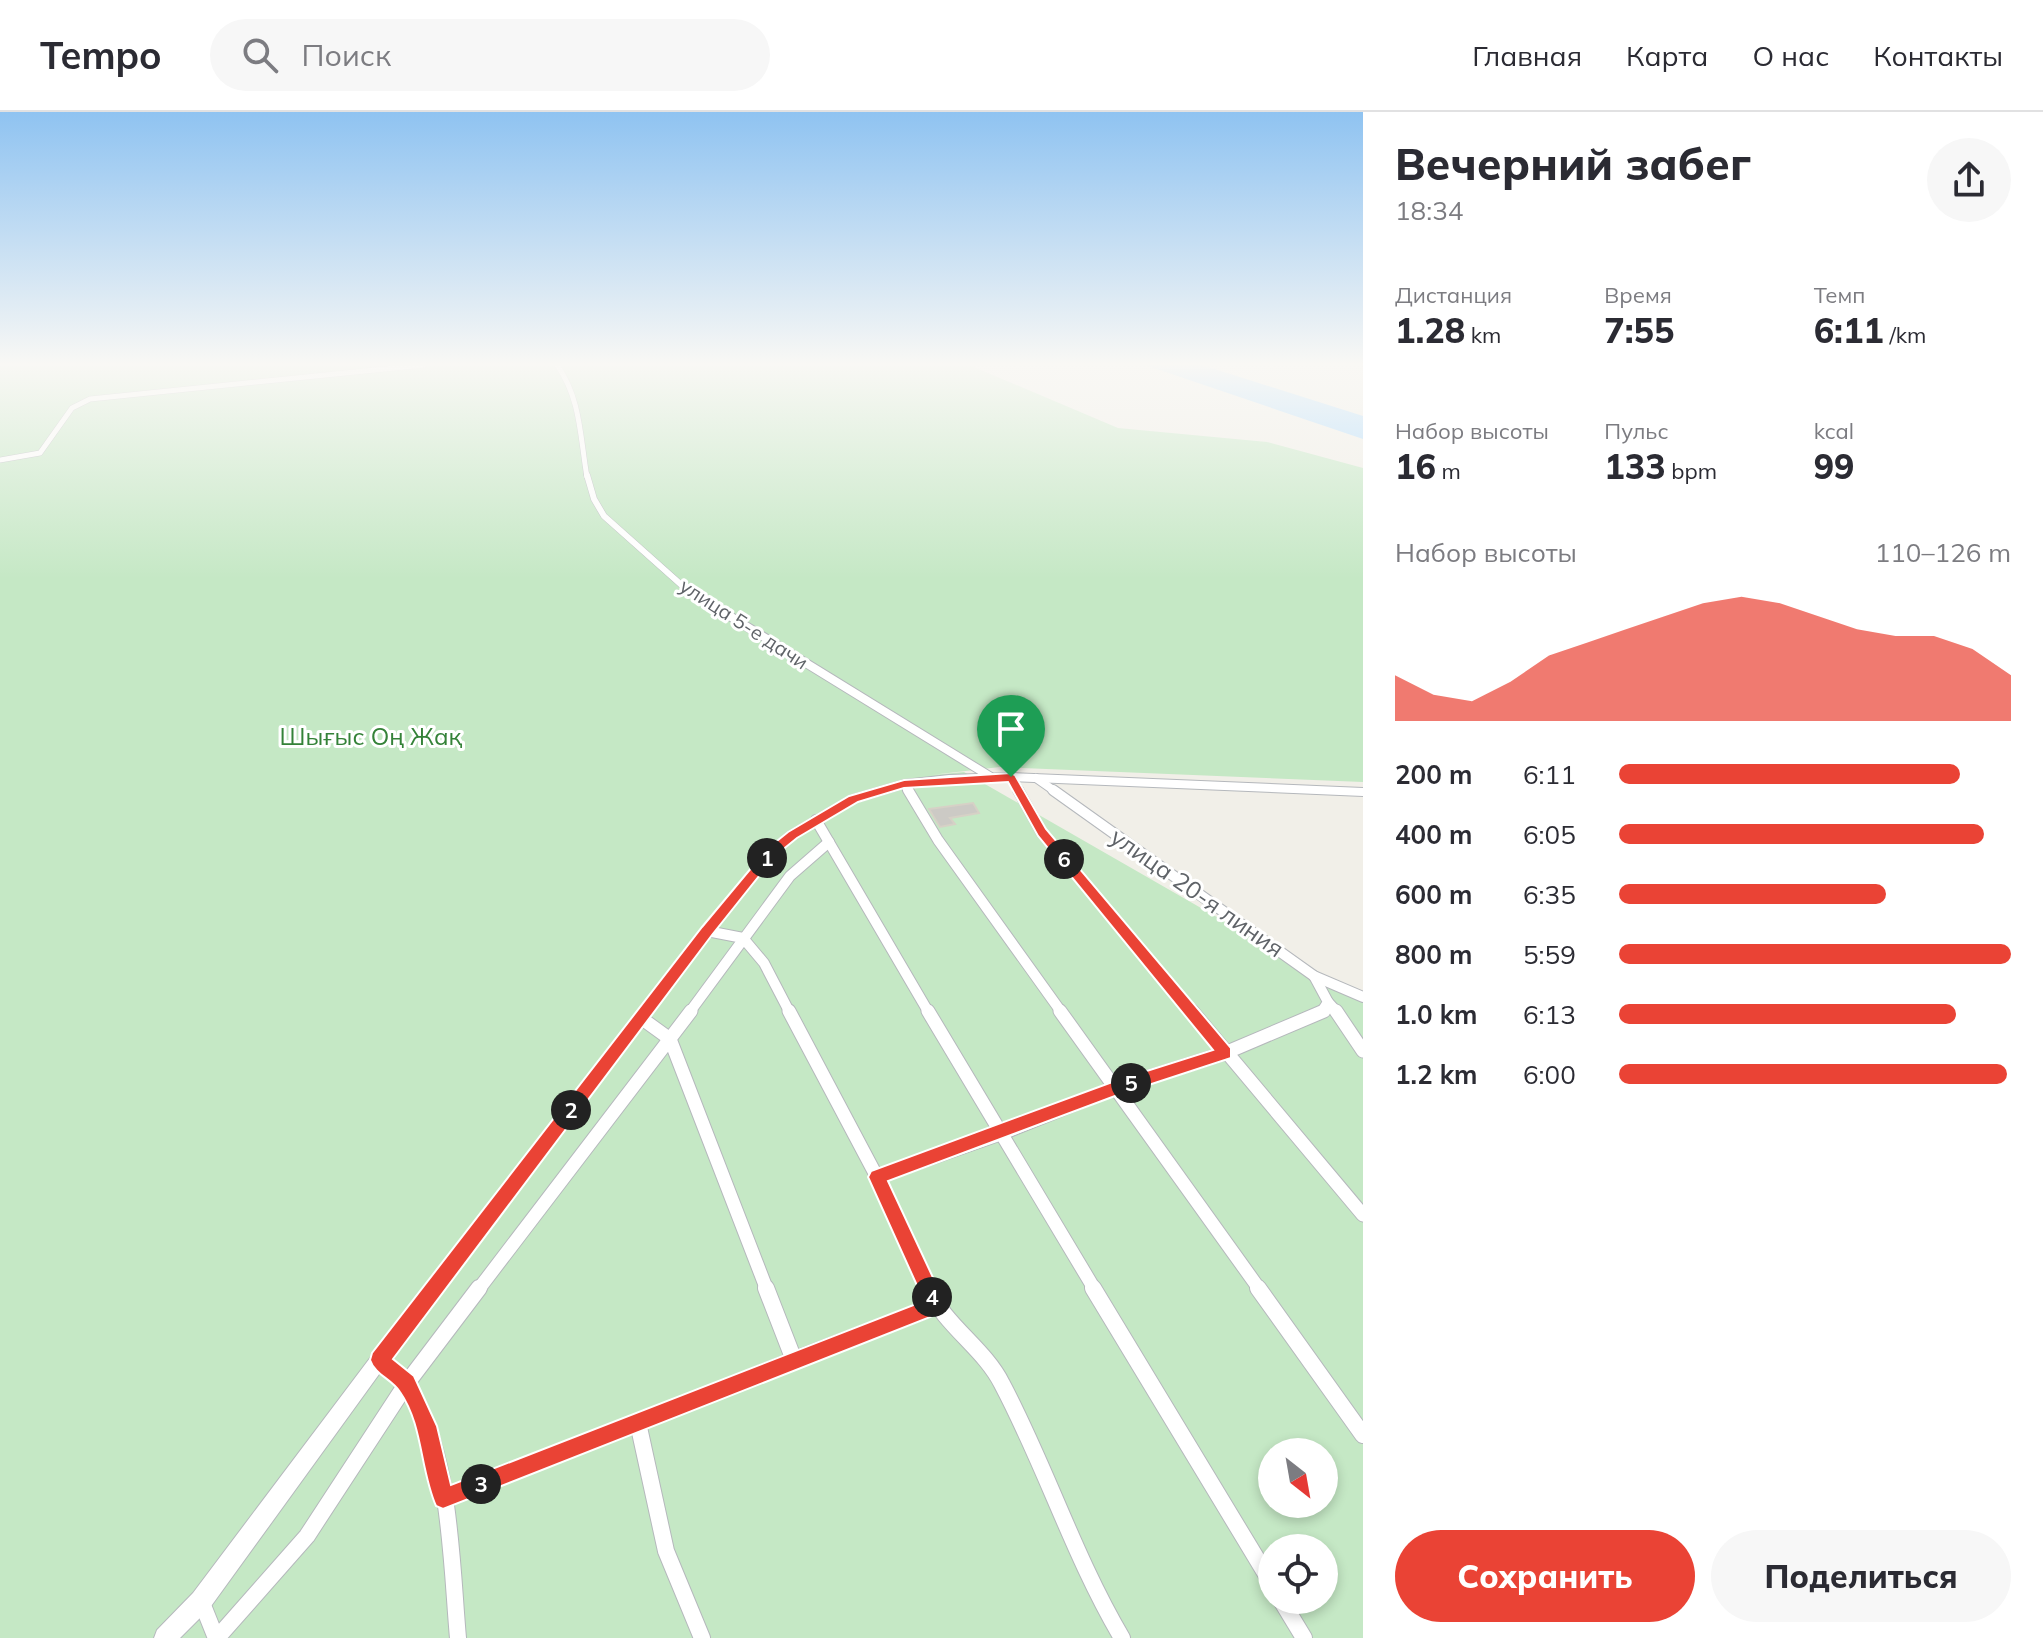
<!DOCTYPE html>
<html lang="ru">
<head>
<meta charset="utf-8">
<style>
  body { margin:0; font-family:Mulish,sans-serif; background:#f7f7f7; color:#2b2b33; height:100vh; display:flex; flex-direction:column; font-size:30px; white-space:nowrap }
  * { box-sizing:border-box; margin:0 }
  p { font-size:26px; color:#7c7c81 }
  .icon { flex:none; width:44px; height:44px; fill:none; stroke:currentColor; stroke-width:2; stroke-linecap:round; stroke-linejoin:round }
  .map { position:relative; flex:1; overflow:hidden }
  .sheet { display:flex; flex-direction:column; background:#fff; width:680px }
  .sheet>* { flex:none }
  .needle { width:52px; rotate:149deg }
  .buttons { position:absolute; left:1258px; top:1326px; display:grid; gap:16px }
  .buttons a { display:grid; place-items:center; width:80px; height:80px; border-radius:50%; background:#fff; box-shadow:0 4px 12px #0003; font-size:40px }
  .pin { position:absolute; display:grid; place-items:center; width:68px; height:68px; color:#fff; margin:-82px -34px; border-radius:50% 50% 50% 0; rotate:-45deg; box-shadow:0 0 8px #0007 }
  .pin .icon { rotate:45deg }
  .km { position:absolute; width:40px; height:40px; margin:-20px; border-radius:50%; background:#222; color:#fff; font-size:22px; line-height:40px; text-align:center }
  .round { display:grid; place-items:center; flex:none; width:84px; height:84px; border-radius:42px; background:#f7f7f7 }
  .head { display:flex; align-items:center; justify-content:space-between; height:136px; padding:0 32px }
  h1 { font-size:44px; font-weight:800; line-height:60px }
  .metrics { display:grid; grid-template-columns:repeat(3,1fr); gap:12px; height:136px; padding:8px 32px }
  .metrics div { display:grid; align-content:center }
  .metrics b { font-size:34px; font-weight:800 }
  .metrics small { font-size:22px; font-weight:400 }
  .metrics p { font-size:22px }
  .chart { height:224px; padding:16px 32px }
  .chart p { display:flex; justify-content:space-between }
  .chart svg { width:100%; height:144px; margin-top:8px; fill:#ea4335; opacity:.7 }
  .cta { display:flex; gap:16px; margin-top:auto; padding:16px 32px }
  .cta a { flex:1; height:92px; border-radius:48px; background:#ea4335; color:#fff; font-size:32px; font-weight:800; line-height:92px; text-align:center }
  .cta a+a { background:#f7f7f7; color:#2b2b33 }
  ul { padding:0 32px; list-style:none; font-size:26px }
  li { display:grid; grid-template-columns:128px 96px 1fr; align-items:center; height:60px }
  li i { height:20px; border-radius:10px; background:#ea4335 }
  header { display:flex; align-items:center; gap:48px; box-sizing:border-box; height:112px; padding:0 40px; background:#fff; border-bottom:2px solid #e1e1e2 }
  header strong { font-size:38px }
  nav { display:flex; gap:44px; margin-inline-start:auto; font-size:28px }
  .search { width:560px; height:72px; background:#f7f7f7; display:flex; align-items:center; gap:20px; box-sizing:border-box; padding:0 28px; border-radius:44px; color:#7c7c81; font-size:30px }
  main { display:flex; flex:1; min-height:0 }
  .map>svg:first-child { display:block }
  .green { fill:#c5e8c5; fill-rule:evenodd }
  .water { fill:#aadaff }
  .building { fill:#cccac5; stroke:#d6d1c6; stroke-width:2 }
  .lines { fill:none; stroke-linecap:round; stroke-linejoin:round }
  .minor-far5-casing { stroke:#b5b8bc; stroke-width:6 }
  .minor-far4-casing { stroke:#b5b8bc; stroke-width:7 }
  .minor-far3-casing { stroke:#b5b8bc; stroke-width:10 }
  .minor-far2-casing { stroke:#b5b8bc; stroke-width:12 }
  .minor-far1-casing { stroke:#b5b8bc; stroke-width:15 }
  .minor-casing { stroke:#b5b8bc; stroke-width:18 }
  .tertiary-casing { stroke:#b5b8bc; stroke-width:2 }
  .minor-far5 { stroke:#fff; stroke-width:5 }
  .minor-far4 { stroke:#fff; stroke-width:6 }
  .minor-far3 { stroke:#fff; stroke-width:8 }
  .minor-far2 { stroke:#fff; stroke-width:10 }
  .minor-far1 { stroke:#fff; stroke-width:13 }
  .minor { stroke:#fff; stroke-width:16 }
  .tertiary { fill:#fff; fill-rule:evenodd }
  .route { fill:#ea4335; stroke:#fff; stroke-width:2; fill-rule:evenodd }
  .labels { text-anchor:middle; stroke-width:6; stroke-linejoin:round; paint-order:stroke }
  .far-street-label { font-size:20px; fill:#5f6368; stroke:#fff }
  .park-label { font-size:24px; fill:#348238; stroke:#fff }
  .street-label { font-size:24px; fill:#5f6368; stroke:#fff }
</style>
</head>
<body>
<header>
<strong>Tempo</strong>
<div class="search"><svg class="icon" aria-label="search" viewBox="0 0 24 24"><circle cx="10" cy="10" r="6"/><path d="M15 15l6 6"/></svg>Поиск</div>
<nav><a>Главная</a><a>Карта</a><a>О нас</a><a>Контакты</a></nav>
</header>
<main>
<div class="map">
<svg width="1363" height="1526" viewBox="0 0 1363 1526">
  <rect width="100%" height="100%" fill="#f1efe8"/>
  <path class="green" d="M0,253H969L1118,316L1267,330L1363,356V670L1000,655L931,663L964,660L1363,889V1526H0ZM1272,1340H1324V1392H1272ZM1272,1436H1324V1488H1272Z"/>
  <polygon class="water" points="1145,253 1202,253 1363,304 1363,327"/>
  <polygon class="building" points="973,691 979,701 950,706 955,712 940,715 929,697"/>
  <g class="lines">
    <g class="minor-far5-casing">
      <g id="minor-far5">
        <path d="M557,253C581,287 580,325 587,365"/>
        <polyline points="0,348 40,341 72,296 90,287 424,253"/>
      </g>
    </g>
    <g class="minor-far4-casing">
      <polyline id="minor-far4" points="587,363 594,387 604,404 686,477 731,505"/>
    </g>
    <g class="minor-far3-casing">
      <g id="minor-far3">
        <polyline points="728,503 991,665"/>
        <polyline points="1011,665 1020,680"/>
        <polyline points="1036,666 1056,680"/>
        <polyline points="904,672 909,680"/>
      </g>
    </g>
    <g class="minor-far2-casing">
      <g id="minor-far2">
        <polyline points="908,678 938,728 1062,901"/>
        <polyline points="1018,678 1042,721 1193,901"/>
        <polyline points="1053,678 1314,864 1363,885"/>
        <polyline points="816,708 929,901"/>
        <polyline points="707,819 743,826 764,851 790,901"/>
        <polyline points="1314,864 1328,890 1321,901"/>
        <polyline points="1328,890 1338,901"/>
        <polyline points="689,901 790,764 829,730"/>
      </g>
    </g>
    <g class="minor-far1-casing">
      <g id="minor-far1">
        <polyline points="789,899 877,1065 929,1178"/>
        <polyline points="928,899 1095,1178"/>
        <polyline points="1060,899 1260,1178"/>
        <polyline points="1192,899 1363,1103"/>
        <polyline points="1336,899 1363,939"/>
        <polyline points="641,906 670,927 767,1178"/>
        <polyline points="877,1065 1000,1022 1115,976 1225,941 1324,899"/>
        <polyline points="478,1178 691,899"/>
      </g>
    </g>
    <g class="minor-casing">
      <g id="minor">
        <path d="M928,1176C945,1214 984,1236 1002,1272C1046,1355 1074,1445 1122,1526"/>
        <polyline points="1093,1176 1272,1472"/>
        <polyline points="1258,1176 1363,1323"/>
        <path d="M379,1248C388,1256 400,1262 407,1273C451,1340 451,1448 458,1526"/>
        <polyline points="794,1248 936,1194"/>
        <polyline points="443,1387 638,1311"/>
        <polyline points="1281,1488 1304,1526"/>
        <polyline points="202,1491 216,1526"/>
        <polyline points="217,1526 307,1424 407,1271 479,1176"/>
        <polyline points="702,1526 666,1439 638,1311 794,1248 766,1176"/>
      </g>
    </g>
    <g class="tertiary-casing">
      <polygon id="tertiary" points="1011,661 1363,676 1363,684 1011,669 949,671 904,676 857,690 796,726 775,744 711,823 385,1254 209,1497 180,1526 154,1526 157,1518 193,1481 373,1242 703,815 767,738 788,720 849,684 904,668 949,663"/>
    </g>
    <use href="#minor-far5" class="minor-far5"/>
    <use href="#minor-far4" class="minor-far4"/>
    <use href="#minor-far3" class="minor-far3"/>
    <use href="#minor-far2" class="minor-far2"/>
    <use href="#minor-far1" class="minor-far1"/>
    <use href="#minor" class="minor"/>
    <use href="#tertiary" class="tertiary"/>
  </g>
  <linearGradient id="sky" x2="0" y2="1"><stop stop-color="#8fc3f1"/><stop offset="0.54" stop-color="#f9f8f5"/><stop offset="1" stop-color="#f9f8f5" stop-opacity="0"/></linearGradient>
  <rect width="1363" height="467" fill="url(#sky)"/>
  <path class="route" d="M1011,661L1015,663L1046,717L1231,936V946L1115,984L888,1069L943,1187L946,1194L943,1200L443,1397L436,1394C420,1358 423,1313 400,1280C392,1267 375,1263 370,1248L372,1241L702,815L767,737L788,720L849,684L904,668ZM1008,670L1038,724L1213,938L1115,969L871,1059L868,1065L924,1189L451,1373L437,1314L414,1264L393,1247L712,823L775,744L797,726L858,690L904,676Z"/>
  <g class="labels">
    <g class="far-street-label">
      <text transform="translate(744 512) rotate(33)" y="7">улица 5-е дачи</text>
    </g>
    <g class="park-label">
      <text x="371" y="633">Шығыс Оң Жақ</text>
    </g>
    <g class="street-label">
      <text transform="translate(1197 781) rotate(35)" y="8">улица 20-я линия</text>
    </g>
  </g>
</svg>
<div class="buttons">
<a><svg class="needle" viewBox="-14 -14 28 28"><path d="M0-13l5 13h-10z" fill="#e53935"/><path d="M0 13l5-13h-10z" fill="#7c7c81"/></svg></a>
<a><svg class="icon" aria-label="locate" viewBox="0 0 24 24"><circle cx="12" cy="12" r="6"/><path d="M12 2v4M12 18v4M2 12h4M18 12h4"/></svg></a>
</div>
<div class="pin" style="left:1011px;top:665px;background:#1e9e55"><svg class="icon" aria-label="arrive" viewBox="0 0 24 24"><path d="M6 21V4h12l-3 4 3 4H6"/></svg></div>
<b class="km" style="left:767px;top:746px">1</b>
<b class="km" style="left:571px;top:998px">2</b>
<b class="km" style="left:481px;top:1372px">3</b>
<b class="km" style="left:932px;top:1185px">4</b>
<b class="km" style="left:1131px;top:971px">5</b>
<b class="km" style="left:1064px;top:747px">6</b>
</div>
<section class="sheet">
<div class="head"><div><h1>Вечерний забег</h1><p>18:34</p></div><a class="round"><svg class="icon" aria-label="share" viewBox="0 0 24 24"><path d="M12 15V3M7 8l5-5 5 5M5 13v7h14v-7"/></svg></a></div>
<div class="metrics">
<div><p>Дистанция</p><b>1.28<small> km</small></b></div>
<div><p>Время</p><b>7:55</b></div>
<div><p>Темп</p><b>6:11<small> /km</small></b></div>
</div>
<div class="metrics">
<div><p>Набор высоты</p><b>16<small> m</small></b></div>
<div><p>Пульс</p><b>133<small> bpm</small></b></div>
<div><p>kcal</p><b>99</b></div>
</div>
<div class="chart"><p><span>Набор высоты</span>110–126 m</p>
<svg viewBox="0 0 160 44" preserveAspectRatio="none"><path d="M0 44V30L10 36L20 38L30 32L40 24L50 20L60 16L70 12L80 8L90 6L100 8L110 12L120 16L130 18L140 18L150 22L160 30V44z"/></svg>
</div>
<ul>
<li><b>200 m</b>6:11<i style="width:87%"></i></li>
<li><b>400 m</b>6:05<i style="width:93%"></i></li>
<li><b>600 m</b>6:35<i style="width:68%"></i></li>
<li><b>800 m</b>5:59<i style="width:100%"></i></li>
<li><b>1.0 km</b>6:13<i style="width:86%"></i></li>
<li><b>1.2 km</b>6:00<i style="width:99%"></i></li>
</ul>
<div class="cta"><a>Сохранить</a><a>Поделиться</a></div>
</section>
</main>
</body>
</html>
